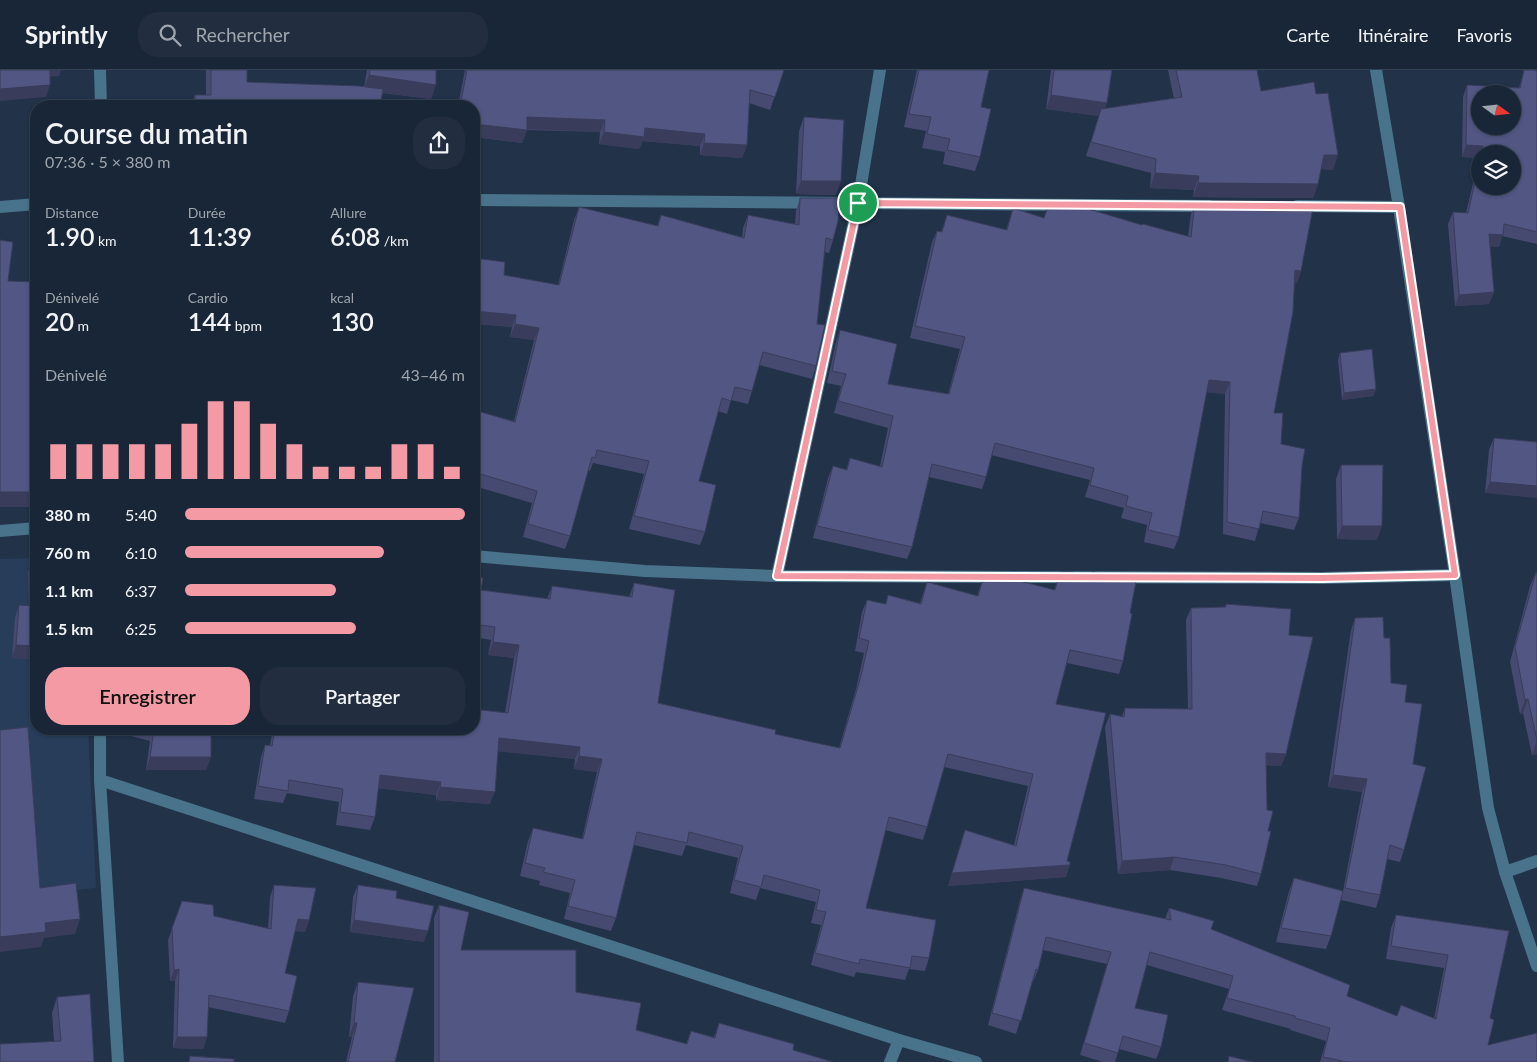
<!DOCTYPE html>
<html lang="fr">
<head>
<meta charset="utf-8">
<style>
  body { margin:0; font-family:Lato,sans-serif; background:#222e3f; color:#f1f3f6; height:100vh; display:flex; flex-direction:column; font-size:19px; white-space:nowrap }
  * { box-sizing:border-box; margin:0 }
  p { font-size:16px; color:#9fa5ad }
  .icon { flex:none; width:28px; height:28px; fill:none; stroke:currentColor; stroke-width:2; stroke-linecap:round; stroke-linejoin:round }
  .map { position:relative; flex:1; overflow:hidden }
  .panel { position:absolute; left:30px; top:30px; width:450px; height:635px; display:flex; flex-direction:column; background:#192637; border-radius:20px; box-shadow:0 1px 4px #0004,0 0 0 1px #374352 }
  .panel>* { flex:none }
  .needle { width:32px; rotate:105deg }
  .fabs { position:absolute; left:1471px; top:15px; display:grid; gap:10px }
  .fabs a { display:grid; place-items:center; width:50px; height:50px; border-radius:50%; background:#192637; box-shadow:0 1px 4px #0004,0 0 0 1px #374352; font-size:25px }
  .pin { position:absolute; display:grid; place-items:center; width:42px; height:42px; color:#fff; margin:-21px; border:2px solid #fff; border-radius:50%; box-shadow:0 1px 5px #0007 }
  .round { display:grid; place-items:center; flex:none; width:52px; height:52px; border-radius:20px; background:#222e3f }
  .headline { display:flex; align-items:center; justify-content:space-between; height:85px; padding:0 15px }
  h1 { font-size:28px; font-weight:600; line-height:38px }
  .metrics { display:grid; grid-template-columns:repeat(3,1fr); gap:8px; height:85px; padding:5px 15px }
  .metrics div { display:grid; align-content:center }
  .metrics b { font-size:25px; font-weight:600 }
  .metrics small { font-size:14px; font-weight:400 }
  .metrics p { font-size:14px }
  .chart { height:140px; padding:10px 15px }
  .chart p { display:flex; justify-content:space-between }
  .chart svg { width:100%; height:90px; margin-top:5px; stroke:#f49aa5; stroke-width:6 }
  .primary-button { display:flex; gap:10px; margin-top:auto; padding:10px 15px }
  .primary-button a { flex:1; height:58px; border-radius:20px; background:#f49aa5; color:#111; font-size:20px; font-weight:600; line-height:58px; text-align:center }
  .primary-button a+a { background:#222e3f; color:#f1f3f6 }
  ul { padding:0 15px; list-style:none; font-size:16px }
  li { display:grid; grid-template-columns:80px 60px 1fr; align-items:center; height:38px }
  li i { height:12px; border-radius:6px; background:#f49aa5 }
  header { display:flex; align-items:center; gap:30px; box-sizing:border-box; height:70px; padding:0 25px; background:#192637; border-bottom:1px solid #374352 }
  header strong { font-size:24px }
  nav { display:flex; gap:28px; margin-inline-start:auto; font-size:18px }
  .search { width:350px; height:45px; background:#222e3f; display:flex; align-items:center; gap:12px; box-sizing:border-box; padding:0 18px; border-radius:20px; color:#9fa5ad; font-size:19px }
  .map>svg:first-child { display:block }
  .built { fill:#283d59 }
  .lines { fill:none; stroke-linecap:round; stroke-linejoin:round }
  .minor { stroke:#48738a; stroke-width:12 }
  .wall { fill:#464a70; fill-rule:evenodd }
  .shaded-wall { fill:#393c5b }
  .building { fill:#515682; stroke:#393c5b; fill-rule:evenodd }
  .route-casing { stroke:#fff; stroke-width:10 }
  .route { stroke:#f49aa5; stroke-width:6 }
</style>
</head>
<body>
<header>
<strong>Sprintly</strong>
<div class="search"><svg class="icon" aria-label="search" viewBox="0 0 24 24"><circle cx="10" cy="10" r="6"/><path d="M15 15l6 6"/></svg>Rechercher</div>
<nav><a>Carte</a><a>Itinéraire</a><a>Favoris</a></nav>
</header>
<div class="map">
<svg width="1537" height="992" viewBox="0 0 1537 992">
  <rect width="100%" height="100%" fill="#213249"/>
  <polygon class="built" points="36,488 36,659 88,659 96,818 0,827 0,489"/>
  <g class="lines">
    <g class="minor">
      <polyline points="100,0 101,36"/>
      <polyline points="1376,0 1399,137 1455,505 1488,738 1505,802 1537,896"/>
      <polyline points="474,130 1209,136"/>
      <polyline points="1297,136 1399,137"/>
      <polyline points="0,137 36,134"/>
      <polyline points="0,461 36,458"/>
      <polyline points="474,486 645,501 777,506 1322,508 1455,505"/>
      <polyline points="777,506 858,133 880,0"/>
      <polyline points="100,659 100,710 118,992"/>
      <polyline points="100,710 899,970 976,992"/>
      <polyline points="1505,802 1537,791"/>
      <polyline points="890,992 899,970"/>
    </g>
  </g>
  <g class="wall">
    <polygon points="206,0 247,0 247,12 364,17 367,0 436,0 431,29 383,23 380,36 191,36 195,25 206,25"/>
    <polygon points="465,0 784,0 770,40 749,33 747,75 742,88 700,85 700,76 643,71 639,79 599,74 600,62 527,60 522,73 474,67 474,36 458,36"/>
    <polygon points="917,0 989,0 981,37 980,87 975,101 943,94 945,82 922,78 926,61 904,57"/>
    <polygon points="1051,0 1112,0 1105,39 1174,29 1168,0 1257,0 1261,21 1316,24 1333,100 1321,99 1318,114 1313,128 1193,127 1194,120 1150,118 1151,103 1086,86 1099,46 1046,39"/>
    <path d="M1524,0L1537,1V174L1502,166L1499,177L1490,176L1494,222L1489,234L1455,236L1448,154L1453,142L1466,143L1479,88L1462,87L1463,27L1467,15L1519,18ZM1480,84H1512L1480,116Z"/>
    <polygon points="804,47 836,125 796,124 799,61"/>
    <polygon points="800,128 833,170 829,183 824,182 817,254 816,296 812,309 759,295 752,321 748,334 731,330 727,344 718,341 699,411 705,462 700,475 629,459 644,404 593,393 590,401 588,400 570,466 565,479 523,467 532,433 474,416 474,340 514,351 534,270 510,267 512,257 474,254 474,188 504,205 558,215 574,150 579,137 657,156 661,145 742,167 743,158 748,145 795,154 796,141"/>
    <polygon points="1195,132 1301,201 1297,213 1295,213 1274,343 1281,374 1302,396 1299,448 1294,460 1260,453 1255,471 1223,464 1225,324 1206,322 1179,467 1174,479 1144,472 1147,455 1121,448 1124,438 1085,427 1090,410 991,385 986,407 982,419 929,407 912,477 907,489 813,468 828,408 833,396 846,400 850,388 880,396 888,358 834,343 841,316 827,313 836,272 840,260 888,314 948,324 960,279 910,268 932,172 937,161 941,162 947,145 1006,160 1013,138 1044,148 1142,155 1188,166 1191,144"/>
    <polygon points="1340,283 1376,319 1373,326 1342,330 1338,290"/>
    <polygon points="1494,368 1537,372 1485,423 1489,380"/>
    <polygon points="1341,395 1377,470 1337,469 1336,409"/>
    <polygon points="33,490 36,589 12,588 15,548 19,535 29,536 28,502"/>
    <polygon points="985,502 1054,520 1060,502 1090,508 1092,502 1130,543 1123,591 1119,604 1067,593 1056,634 1067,791 1066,807 948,816 965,760 1014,775 1028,716 944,697 927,757 923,770 885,760 866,838 929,888 925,901 909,899 905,910 856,902 854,907 811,895 821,855 811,853 816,832 760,818 756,830 730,823 738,788 686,775 682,786 634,775 616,848 611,861 564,849 570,823 539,815 540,811 520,806 528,771 533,758 582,769 597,702 574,699 575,689 498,681 490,734 436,730 436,725 378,718 375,747 370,760 336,755 339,732 287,723 283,733 254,729 261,687 265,675 270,675 273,659 474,659 481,640 505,643 514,588 488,585 491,570 474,567 474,507 481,520 547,529 552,516 629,527 634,513 658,633 775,664 839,678 856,619 864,583 855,581 862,542 867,530 885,534 888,525 920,533 927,512 977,526"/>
    <polygon points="1536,502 1537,684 1532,685 1523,643 1520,644 1510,592 1530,516"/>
    <polygon points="1226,534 1289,565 1286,684 1281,696 1266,695 1268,761 1261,804 1257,816 1221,808 1170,800 1118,804 1105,657 1110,644 1122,646 1125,638 1188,639 1186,550 1191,538 1225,537"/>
    <polygon points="1355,548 1384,568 1391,613 1405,632 1413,694 1404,780 1400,792 1387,789 1380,825 1376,838 1341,830 1342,824 1331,866 1326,879 1276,872 1289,821 1294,808 1343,821 1362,722 1328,717 1351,560"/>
    <polygon points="133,659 211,659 211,687 206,700 146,700 150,671 131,666"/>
    <polygon points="274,815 309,850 305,862 295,861 285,903 289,941 285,953 208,937 207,967 203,979 173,978 175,911 170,911 168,870 182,831 214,846 268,859 270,827"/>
    <polygon points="358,815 396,828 424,872 350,862 353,827"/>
    <polygon points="1024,818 1165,849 1169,838 1347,926 1397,946 1434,949 1444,898 1386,889 1391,858 1396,845 1509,861 1490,948 1488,975 1537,992 1320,992 1326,971 1290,960 1291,959 1222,940 1229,919 1147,895 1135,938 1161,977 1156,989 1119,979 1115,992 1103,992 1080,985 1107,894 1043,880 1038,900 1033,912 1032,912 1016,964 988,955 1020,830"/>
    <polygon points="439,835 461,880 576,922 636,960 686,974 691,961 714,967 719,953 793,980 833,992 434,992 434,848"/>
    <polygon points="358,912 395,992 346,992 352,967 349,967 353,926"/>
    <polygon points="57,927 94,992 54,971 52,943"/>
  </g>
  <g class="shaded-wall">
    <polygon points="47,0 61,0 59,6 45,7"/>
    <polygon points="369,5 436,15 431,29 363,20"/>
    <polygon points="50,15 46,27 0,31 0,19"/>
    <polygon points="1051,25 1107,33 1102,46 1101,39 1099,46 1046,39"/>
    <polygon points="527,47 605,50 600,62 523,59"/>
    <polygon points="474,54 527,60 522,73 474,67"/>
    <polygon points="645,58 705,64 700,76 643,71 639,79 599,74 604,62"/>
    <polygon points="704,73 747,75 742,88 700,85"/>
    <polygon points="1466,75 1483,76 1479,88 1462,87"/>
    <polygon points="1324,85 1338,85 1333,100 1319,99"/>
    <polygon points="1155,103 1199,106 1194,120 1150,118"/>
    <polygon points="801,111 841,111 836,125 796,124"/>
    <polygon points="1198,113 1318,114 1313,128 1193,127"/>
    <polygon points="1489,164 1503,165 1499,177 1485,176"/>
    <polygon points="1295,200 1301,201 1297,213 1291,212"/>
    <polygon points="1494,222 1489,234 1455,236 1459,225"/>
    <polygon points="474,241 516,245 512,257 474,254"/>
    <polygon points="515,254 539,258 534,270 510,267"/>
    <polygon points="1209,310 1230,312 1225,324 1204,322"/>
    <polygon points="1376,319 1373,326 1342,330 1344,323"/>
    <polygon points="1490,412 1537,416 1537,428 1485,423"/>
    <polygon points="0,422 36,422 36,433 35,437 0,437"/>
    <polygon points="1342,456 1382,456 1377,470 1337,469"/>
    <polygon points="493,572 519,575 514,588 488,585"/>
    <polygon points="16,575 36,576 36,589 12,588"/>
    <polygon points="1528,629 1523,643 1520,644 1525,630"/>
    <polygon points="499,668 580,677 575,689 494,681"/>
    <polygon points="1537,670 1537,684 1532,685"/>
    <polygon points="1266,683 1286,684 1281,696 1261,695"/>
    <polygon points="579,686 602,689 597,702 574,699"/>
    <polygon points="150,687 211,687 206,700 146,700"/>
    <polygon points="380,705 441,712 436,725 375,718"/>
    <polygon points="1333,705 1367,709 1362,722 1328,717"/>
    <polygon points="440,717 495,722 490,734 436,730"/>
    <polygon points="1174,787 1170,800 1118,804 1122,791"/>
    <polygon points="1070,795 1066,807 948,816 952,803"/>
    <polygon points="80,849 75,864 44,868 41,877 0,882 0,867 45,853"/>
    <polygon points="298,849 309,850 305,862 294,861"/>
    <polygon points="354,850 428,861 424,872 350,862"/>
    <polygon points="179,899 175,911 170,911 174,900"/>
    <polygon points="354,953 357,953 352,967 349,967"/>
    <polygon points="177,967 207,967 203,979 173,978"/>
  </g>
  <g class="building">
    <polygon points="0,0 50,0 50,15 0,19"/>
    <polygon points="211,0 247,0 247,12 359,16 383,19 380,36 195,36 195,25 211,25"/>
    <polygon points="370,0 436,0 436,15 369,5"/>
    <polygon points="467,0 784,0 775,27 750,20 747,75 704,73 705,64 645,58 644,67 604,62 605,50 527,47 527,60 474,54 474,36 460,36"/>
    <polygon points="919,0 989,0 981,37 991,39 980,87 947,80 950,69 927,64 931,47 909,44"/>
    <polygon points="1054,0 1112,0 1107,33 1051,25"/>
    <polygon points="1176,0 1257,0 1261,21 1314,12 1316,24 1328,23 1338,85 1324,85 1318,114 1198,113 1199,106 1155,103 1156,89 1091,72 1101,39 1182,27"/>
    <path d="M1524,0H1534L1537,1V162L1504,154L1503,165L1489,164L1494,222L1459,225L1453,142L1468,143L1480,89V116H1512V84H1481L1483,76L1466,75L1467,15L1520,18ZM1480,24H1512V56H1480Z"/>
    <polygon points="804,47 844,50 841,111 801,111"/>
    <polygon points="800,128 840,128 838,151 833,170 826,168 817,254 825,255 816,296 763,282 752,321 735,317 731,331 722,328 699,411 716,415 705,462 634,446 649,391 597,380 595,388 592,387 570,466 528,454 537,421 474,402 474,340 515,352 539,258 515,254 516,245 474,241 474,188 505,192 504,205 559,215 579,137 658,156 661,145 744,168 748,145 799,155"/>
    <polygon points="1050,131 1072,136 1072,134 1142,155 1143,154 1191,167 1195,132 1314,133 1301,201 1295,200 1293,242 1274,343 1283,343 1281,374 1305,379 1302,396 1299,448 1263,441 1259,459 1227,452 1230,312 1209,310 1179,467 1148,460 1152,443 1126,436 1128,426 1090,415 1094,398 995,373 986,407 932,394 912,477 817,456 833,396 847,400 850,388 882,397 893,346 838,331 846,304 832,301 840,260 897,274 888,314 949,324 965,267 915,256 937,161 942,162 947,145 1007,160 1013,138 1044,148"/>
    <polygon points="0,170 13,172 8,211 36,212 36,323 34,351 36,351 36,422 0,422"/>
    <polygon points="1372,279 1376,319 1344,323 1340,283"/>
    <polygon points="1494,368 1537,372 1537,416 1490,412"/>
    <polygon points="1341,395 1383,395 1382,456 1342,456"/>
    <polygon points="36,489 36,576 16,575 19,535 34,536 33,490"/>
    <polygon points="985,502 1055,520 1060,502 1072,502 1090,508 1092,502 1094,502 1136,512 1130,543 1132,544 1123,591 1070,580 1056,634 1106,643 1067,791 1070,792 1070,795 952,803 965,760 1016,776 1033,704 948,684 927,757 889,747 866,838 936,850 929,888 912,886 910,898 860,889 859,894 815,883 826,842 816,840 820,820 764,805 761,817 734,810 743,776 689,762 687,773 637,762 616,848 568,836 575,810 543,802 545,798 525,793 533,758 583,769 602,689 579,686 580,677 499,668 495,722 440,717 441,712 380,705 375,747 340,742 343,719 289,710 288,721 258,716 265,675 272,676 275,659 474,659 474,645 480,646 481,640 508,643 519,575 493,572 495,557 474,554 474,507 483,508 481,520 550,529 552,516 632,527 634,513 675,520 658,633 776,660 775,664 840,678 861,606 869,571 859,568 867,530 886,534 888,525 921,534 927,512 978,526"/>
    <polygon points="1536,502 1537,503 1537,670 1528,629 1525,630 1515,577"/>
    <polygon points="1226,534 1291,539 1289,565 1313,567 1286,684 1266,683 1267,740 1273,741 1268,761 1271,761 1261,804 1226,795 1174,787 1122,791 1110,644 1124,647 1125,638 1192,639 1191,538 1226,537"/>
    <polygon points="1383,547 1384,568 1390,568 1391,613 1407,615 1405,632 1422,634 1413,694 1426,697 1404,780 1390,775 1380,825 1345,818 1367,709 1333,705 1355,548"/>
    <polygon points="28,657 40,818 76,813 80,849 45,853 46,862 0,867 0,660"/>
    <polygon points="154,659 211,659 211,687 150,687"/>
    <polygon points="1294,808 1343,821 1331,866 1281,858"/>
    <polygon points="274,815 316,818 309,850 298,849 285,903 297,906 289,941 209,925 207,967 177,967 179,899 174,900 172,858 182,831 213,835 214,846 271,859"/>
    <polygon points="358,815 397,821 396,828 434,836 428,861 354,850"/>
    <polygon points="1024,818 1171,850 1169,838 1214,851 1211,859 1350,915 1347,926 1397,946 1401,935 1436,949 1448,885 1391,876 1396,845 1509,861 1490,948 1494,950 1488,975 1537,963 1537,992 1347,992 1323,987 1330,958 1295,948 1295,946 1227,928 1233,906 1150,882 1135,938 1168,945 1161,977 1123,966 1118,983 1084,973 1111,882 1046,867 1038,900 1036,899 1021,951 992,943"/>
    <polygon points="439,835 469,842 461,880 576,880 576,922 641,933 636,960 687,974 691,961 715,968 719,953 794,974 793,980 833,992 439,992"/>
    <polygon points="358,912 414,918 395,992 348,992 357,953 354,953"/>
    <polygon points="90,924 94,992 0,992 0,974 61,971 57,927"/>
    <polygon points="190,986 234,989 234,992 189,992"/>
    <polygon points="1229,986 1253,992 1228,992"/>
  </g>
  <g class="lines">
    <g class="route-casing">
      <polygon id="route" points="858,133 1400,137 1455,505 1322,508 777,506"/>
    </g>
    <use href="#route" class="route"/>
  </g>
</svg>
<div class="fabs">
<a><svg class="needle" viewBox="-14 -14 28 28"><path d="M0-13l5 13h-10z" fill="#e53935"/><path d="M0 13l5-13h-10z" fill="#9fa5ad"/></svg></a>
<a><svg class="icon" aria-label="layers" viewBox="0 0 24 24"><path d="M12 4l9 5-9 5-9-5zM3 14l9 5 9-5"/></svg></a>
</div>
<div class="pin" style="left:858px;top:133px;background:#1e9e55"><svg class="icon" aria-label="arrive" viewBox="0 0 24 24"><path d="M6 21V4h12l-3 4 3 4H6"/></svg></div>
<section class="panel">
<div class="headline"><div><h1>Course du matin</h1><p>07:36 · 5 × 380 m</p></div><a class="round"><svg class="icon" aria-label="share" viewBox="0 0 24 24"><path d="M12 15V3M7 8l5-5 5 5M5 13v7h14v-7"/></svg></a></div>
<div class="metrics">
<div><p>Distance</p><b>1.90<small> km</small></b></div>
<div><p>Durée</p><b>11:39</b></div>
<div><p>Allure</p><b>6:08<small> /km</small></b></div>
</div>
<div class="metrics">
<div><p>Dénivelé</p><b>20<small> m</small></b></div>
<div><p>Cardio</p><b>144<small> bpm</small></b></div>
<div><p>kcal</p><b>130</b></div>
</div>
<div class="chart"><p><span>Dénivelé</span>43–46 m</p>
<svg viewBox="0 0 160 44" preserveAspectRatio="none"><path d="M5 44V27M15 44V27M25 44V27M35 44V27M45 44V27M55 44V17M65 44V6M75 44V6M85 44V17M95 44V27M105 44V38M115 44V38M125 44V38M135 44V27M145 44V27M155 44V38"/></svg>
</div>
<ul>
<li><b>380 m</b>5:40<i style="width:100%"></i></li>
<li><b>760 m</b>6:10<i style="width:71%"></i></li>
<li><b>1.1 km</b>6:37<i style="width:54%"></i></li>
<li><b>1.5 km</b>6:25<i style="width:61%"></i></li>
</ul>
<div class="primary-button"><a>Enregistrer</a><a>Partager</a></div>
</section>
</div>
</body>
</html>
